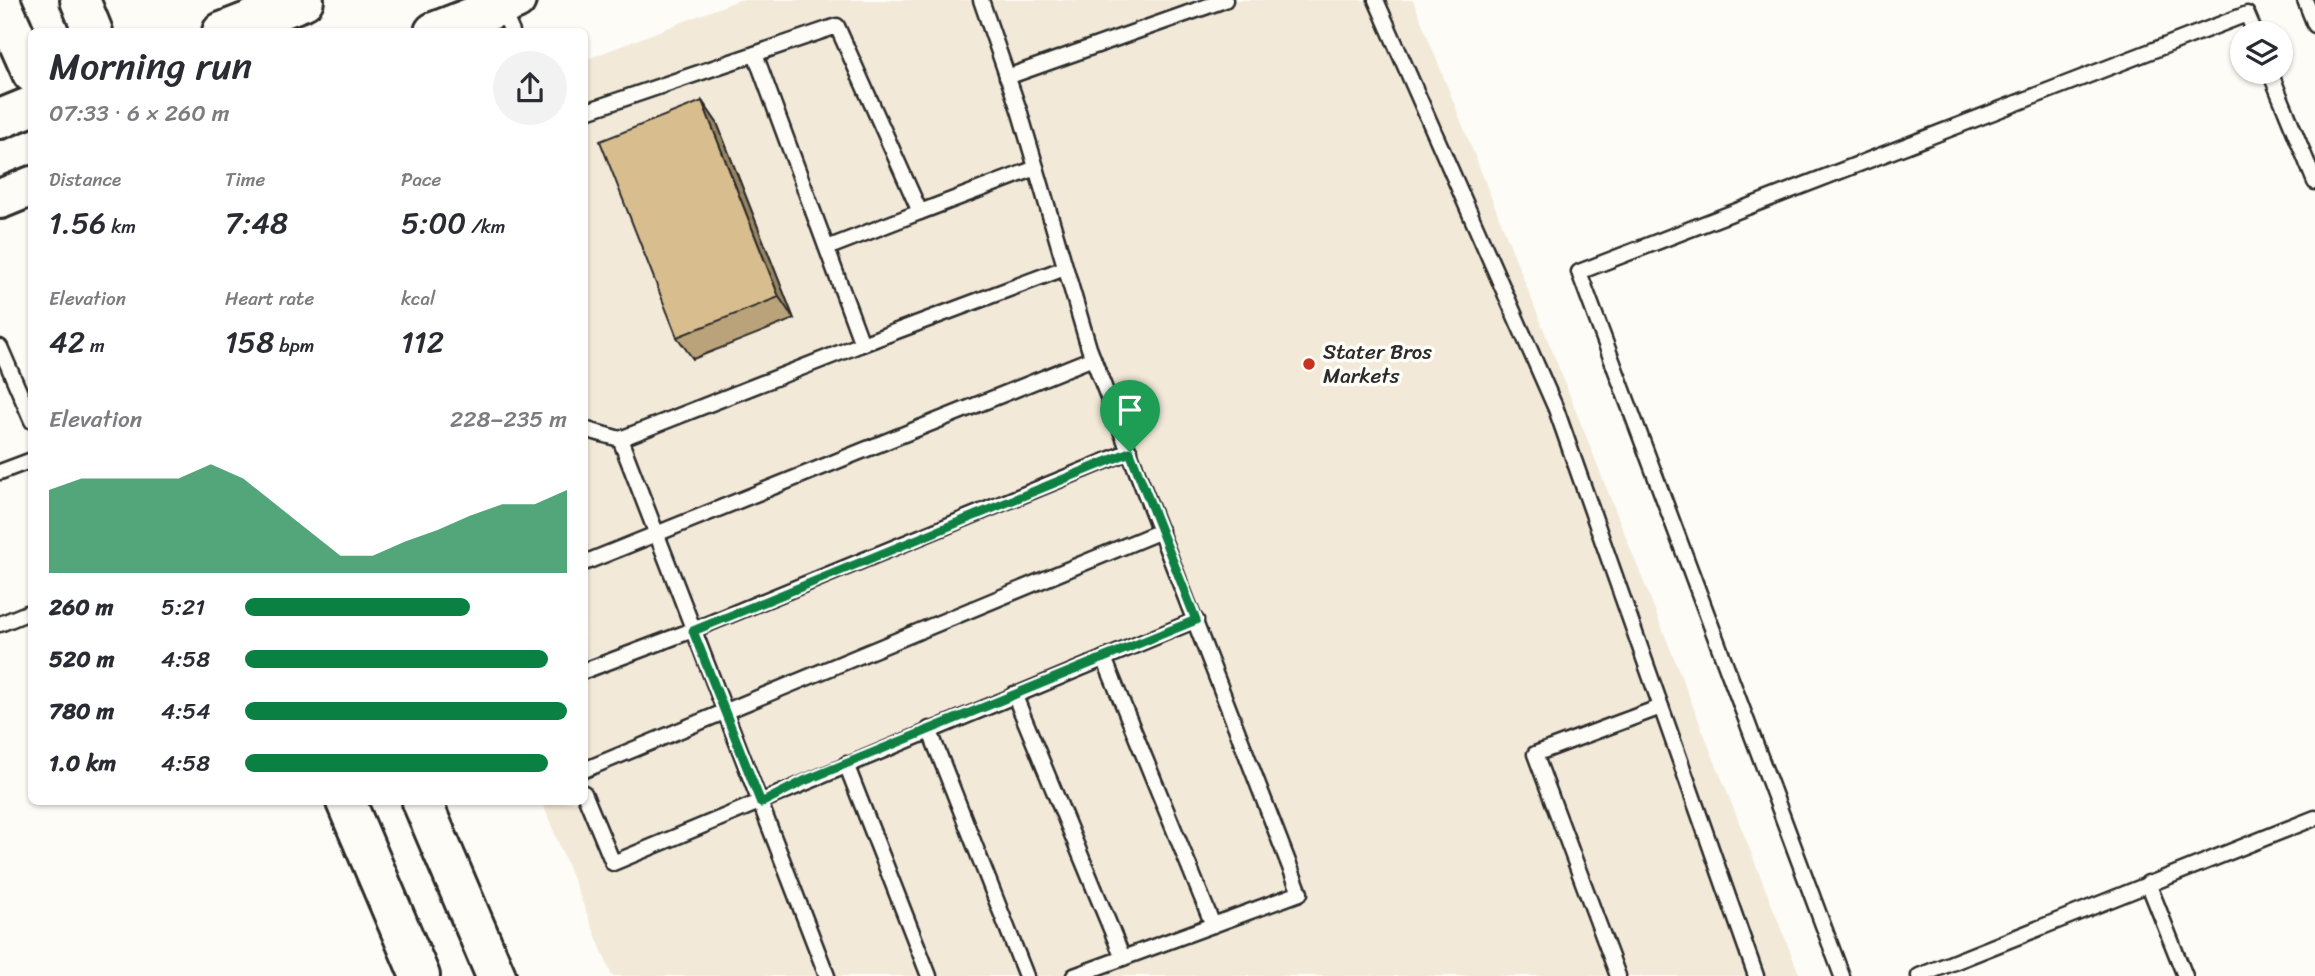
<!DOCTYPE html>
<html lang="en">
<head>
<meta charset="utf-8">
<style>
  body { margin:0; font-family:Sriracha,sans-serif; background:#f2f2f3; color:#2b2b33; height:100vh; display:flex; flex-direction:column; font-size:26px; white-space:nowrap }
  * { box-sizing:border-box; margin:0 }
  p { font-size:23px; color:#7c7c81 }
  .icon { flex:none; width:38px; height:38px; fill:none; stroke:currentColor; stroke-width:2; stroke-linecap:round; stroke-linejoin:round }
  .map { position:relative; flex:1; overflow:hidden }
  .side { position:absolute; left:28px; top:28px; width:560px; height:777px; display:flex; flex-direction:column; background:#fff; border-radius:10px; box-shadow:0 2px 5px #0004 }
  .side>* { flex:none }
  .tools { position:absolute; left:2230px; top:21px; display:grid; gap:14px }
  .tools a { display:grid; place-items:center; width:63px; height:63px; border-radius:50%; background:#fff; box-shadow:0 2px 5px #0004; font-size:35px }
  .pin { position:absolute; display:grid; place-items:center; width:60px; height:60px; color:#fff; margin:-72px -30px; border-radius:50% 50% 50% 0; rotate:-45deg; box-shadow:0 0 7px #0007 }
  .pin .icon { rotate:45deg }
  .round { display:grid; place-items:center; flex:none; width:74px; height:74px; border-radius:37px; background:#f2f2f3 }
  .headline { display:flex; align-items:center; justify-content:space-between; height:119px; padding:0 21px }
  h1 { font-size:38px; font-weight:600; line-height:52px }
  .metrics { display:grid; grid-template-columns:repeat(3,1fr); gap:10px; height:119px; padding:7px 21px }
  .metrics div { display:grid; align-content:center }
  .metrics b { font-size:30px; font-weight:600 }
  .metrics small { font-size:19px; font-weight:400 }
  .metrics p { font-size:19px }
  .chart { height:196px; padding:14px 21px }
  .chart p { display:flex; justify-content:space-between }
  .chart svg { width:100%; height:126px; margin-top:7px; fill:#0b8043; opacity:.7 }
  ul { padding:0 21px; list-style:none; font-size:23px }
  li { display:grid; grid-template-columns:112px 84px 1fr; align-items:center; height:52px }
  li i { height:18px; border-radius:9px; background:#0b8043 }
  .map>svg:first-child { display:block }
  .built { fill:#f2e9d8 }
  .lines { fill:none; stroke-linecap:round; stroke-linejoin:round }
  .service-casing { stroke:#2b2b2b; stroke-width:19 }
  .secondary-casing { stroke:#2b2b2b; stroke-width:44 }
  .primary-casing { stroke:#2b2b2b; stroke-width:44 }
  .service { stroke:#fdfcf7; stroke-width:14 }
  .secondary { stroke:#fdfcf7; stroke-width:38 }
  .primary { stroke:#fdfcf7; stroke-width:38 }
  .wall { fill:#baa37a; stroke:#2b2b2b; stroke-width:2 }
  .shaded-wall { fill:#978463; stroke:#2b2b2b; stroke-width:2 }
  .building { fill:#d8bd8e; stroke:#2b2b2b; stroke-width:2 }
  .route-casing { stroke:#fff; stroke-width:14 }
  .route { stroke:#0b8043; stroke-width:9 }
  .poi-dot { fill:#c8321e; stroke:#fdfcf7; stroke-width:2.5 }
  .labels { text-anchor:middle; stroke-width:7; stroke-linejoin:round; paint-order:stroke }
  .poi-label { font-size:21px; fill:#2b2b2b; stroke:#fdfcf7; text-anchor:start }
</style>
</head>
<body>
<div class="map">
<svg width="2315" height="976" viewBox="0 0 2315 976">
  <rect width="100%" height="100%" fill="#fdfcf7"/>
  <filter id="ink" filterUnits="userSpaceOnUse"><feTurbulence type="fractalNoise" baseFrequency=".0143" numOctaves="2"/><feDisplacementMap in="SourceGraphic" scale="14" xChannelSelector="R" yChannelSelector="G"/><feConvolveMatrix kernelMatrix="1 2 1 2 8 2 1 2 1" color-interpolation-filters="sRGB"/></filter>
  <g filter="url(#ink)">
    <polygon class="built" points="739,0 1413,0 1800,976 612,976 542,802 584,802 585,60"/>
    <g class="lines">
      <g class="service-casing">
        <g id="service">
          <polyline points="981,0 1020,113 1089,348 1300,893 1074,976"/>
          <polyline points="1376,0 1556,409 1756,976"/>
          <polyline points="2305,0 2315,25"/>
          <polyline points="501,7 512,32"/>
          <polyline points="2270,72 2315,182"/>
          <polyline points="1007,77 1225,0"/>
          <polyline points="584,112 837,26 920,212 1036,168"/>
          <polyline points="827,248 920,212"/>
          <polyline points="862,344 1065,268"/>
          <polyline points="0,347 32,421"/>
          <polyline points="584,429 620,439 827,976"/>
          <polyline points="620,439 862,344 755,54"/>
          <polyline points="0,472 32,460"/>
          <polyline points="584,563 1093,358"/>
          <polyline points="0,624 32,611"/>
          <polyline points="1104,658 1213,925"/>
          <polyline points="584,671 693,630 1130,451"/>
          <polyline points="1014,694 1123,958"/>
          <polyline points="929,729 1026,976"/>
          <polyline points="846,764 929,976"/>
          <polyline points="584,770 1161,531"/>
          <polyline points="584,793 613,863 1196,620"/>
          <polyline points="2148,883 2185,976"/>
          <polyline points="1618,976 1535,754 1661,707"/>
          <polyline points="1842,976 1579,272 2247,14 2255,33"/>
          <polyline points="1919,976 2315,818"/>
        </g>
      </g>
      <g class="secondary-casing">
        <g id="secondary">
          <polyline points="80,0 93,32"/>
          <polyline points="0,1 32,73"/>
          <polyline points="346,802 420,976"/>
          <polyline points="422,802 496,976"/>
        </g>
      </g>
      <g class="primary-casing">
        <g id="primary">
          <polyline points="222,32 304,0"/>
          <polyline points="434,32 516,0"/>
          <polyline points="0,119 32,106"/>
          <polyline points="0,199 32,186"/>
        </g>
      </g>
      <use href="#service" class="service"/>
      <use href="#secondary" class="secondary"/>
      <use href="#primary" class="primary"/>
    </g>
    <polygon class="wall" points="702,101 717,123 794,319 693,359 677,337"/>
    <polygon class="shaded-wall" points="702,101 717,123 794,319 779,297"/>
    <polygon class="building" points="702,101 779,297 677,337 600,141"/>
  </g>
  <g class="lines" filter="url(#ink)">
    <g class="route-casing">
      <polygon id="route" points="1130,452 1196,620 804,781 761,803 693,631"/>
    </g>
    <use href="#route" class="route"/>
  </g>
  <circle class="poi-dot" cx="1309" cy="364" r="7"/>
  <g class="labels">
    <g class="poi-label">
      <text x="1323" y="359">Stater Bros<tspan x="1323" dy="24">Markets</tspan></text>
    </g>
  </g>
</svg>
<div class="tools">
<a><svg class="icon" aria-label="layers" viewBox="0 0 24 24"><path d="M12 4l9 5-9 5-9-5zM3 14l9 5 9-5"/></svg></a>
</div>
<div class="pin" style="left:1130px;top:452px;background:#1e9e55"><svg class="icon" aria-label="arrive" viewBox="0 0 24 24"><path d="M6 21V4h12l-3 4 3 4H6"/></svg></div>
<section class="side">
<div class="headline"><div><h1>Morning run</h1><p>07:33 · 6 × 260 m</p></div><a class="round"><svg class="icon" aria-label="share" viewBox="0 0 24 24"><path d="M12 15V3M7 8l5-5 5 5M5 13v7h14v-7"/></svg></a></div>
<div class="metrics">
<div><p>Distance</p><b>1.56<small> km</small></b></div>
<div><p>Time</p><b>7:48</b></div>
<div><p>Pace</p><b>5:00<small> /km</small></b></div>
</div>
<div class="metrics">
<div><p>Elevation</p><b>42<small> m</small></b></div>
<div><p>Heart rate</p><b>158<small> bpm</small></b></div>
<div><p>kcal</p><b>112</b></div>
</div>
<div class="chart"><p><span>Elevation</span>228–235 m</p>
<svg viewBox="0 0 160 44" preserveAspectRatio="none"><path d="M0 44V15L10 11L20 11L30 11L40 11L50 6L60 11L70 20L80 29L90 38L100 38L110 33L120 29L130 24L140 20L150 20L160 15V44z"/></svg>
</div>
<ul>
<li><b>260 m</b>5:21<i style="width:70%"></i></li>
<li><b>520 m</b>4:58<i style="width:94%"></i></li>
<li><b>780 m</b>4:54<i style="width:100%"></i></li>
<li><b>1.0 km</b>4:58<i style="width:94%"></i></li>
</ul>
</section>
</div>
</body>
</html>
